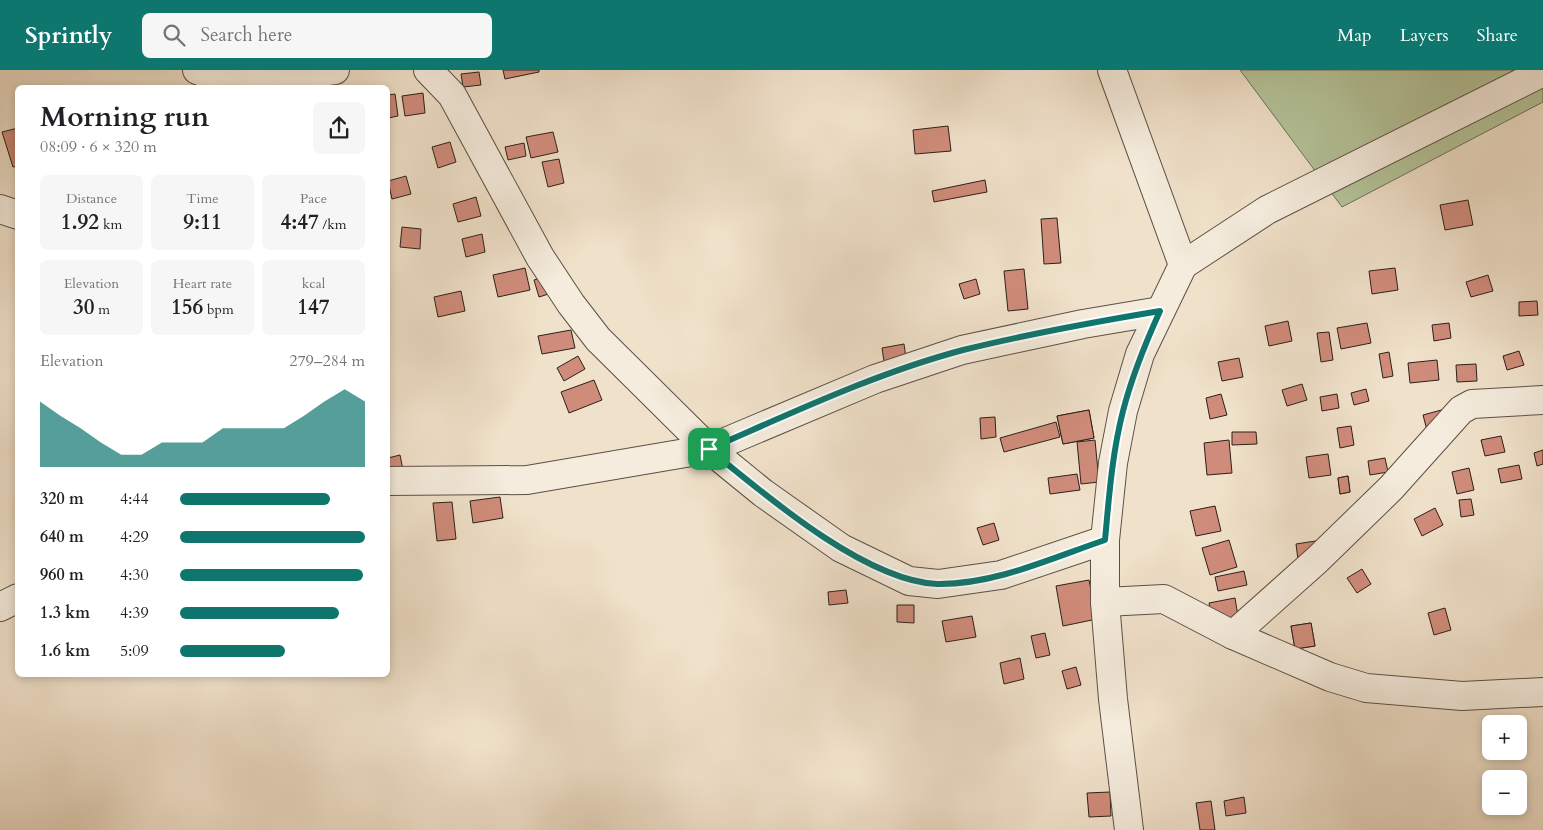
<!DOCTYPE html>
<html lang="en">
<head>
<meta charset="utf-8">
<style>
  body { margin:0; font-family:Cardo,serif; background:#f6f6f6; color:#202124; height:100vh; display:flex; flex-direction:column; font-size:19px; white-space:nowrap }
  * { box-sizing:border-box; margin:0 }
  p { font-size:16px; color:#757577 }
  .icon { flex:none; width:28px; height:28px; fill:none; stroke:currentColor; stroke-width:2; stroke-linecap:round; stroke-linejoin:round }
  .map { position:relative; flex:1; overflow:hidden }
  .drawer { position:absolute; left:15px; top:15px; width:375px; height:592px; display:flex; flex-direction:column; background:#fff; border-radius:8px; box-shadow:0 2px 8px #0003 }
  .drawer>* { flex:none }
  .tools { position:absolute; left:1482px; top:645px; display:grid; gap:10px }
  .tools a { display:grid; place-items:center; width:45px; height:45px; border-radius:8px; background:#fff; box-shadow:0 2px 8px #0003; font-size:25px }
  .pin { position:absolute; display:grid; place-items:center; width:42px; height:42px; color:#fff; margin:-21px; border-radius:10px; box-shadow:0 2px 8px #0006 }
  .round { display:grid; place-items:center; flex:none; width:52px; height:52px; border-radius:8px; background:#f6f6f6 }
  .summary { display:flex; align-items:center; justify-content:space-between; height:85px; padding:0 25px }
  h1 { font-size:28px; font-weight:700; line-height:38px }
  .stats { display:grid; grid-template-columns:repeat(3,1fr); gap:8px; height:85px; padding:5px 25px }
  .stats div { display:grid; align-content:center; border-radius:8px; background:#f6f6f6; text-align:center }
  .stats b { font-size:21px; font-weight:700 }
  .stats small { font-size:14px; font-weight:400 }
  .stats p { font-size:14px }
  .chart { height:140px; padding:10px 25px }
  .chart p { display:flex; justify-content:space-between }
  .chart svg { width:100%; height:90px; margin-top:5px; fill:#0f766e; opacity:.7 }
  ul { padding:0 25px; list-style:none; font-size:16px }
  li { display:grid; grid-template-columns:80px 60px 1fr; align-items:center; height:38px }
  li i { height:12px; border-radius:6px; background:#0f766e }
  header { display:flex; align-items:center; gap:30px; box-sizing:border-box; height:70px; padding:0 25px; background:#0f766e; color:#fff }
  header strong { font-size:24px }
  nav { display:flex; gap:28px; margin-inline-start:auto; font-size:18px }
  .search { width:350px; height:45px; background:#f6f6f6; display:flex; align-items:center; gap:12px; box-sizing:border-box; padding:0 18px; border-radius:8px; color:#757577; font-size:19px }
  .map>svg:first-child { display:block }
  .green { fill:#b5c49a; stroke:#70725a }
  .building { fill:#d08c7b; stroke:#2b2019 }
  .lines { fill:none; stroke-linecap:round; stroke-linejoin:round }
  .minor-casing { stroke:#5c5045; stroke-width:30 }
  .minor { stroke:#f5ecdd; stroke-width:28 }
  .route-casing { stroke:#fff; stroke-width:10 }
  .route { stroke:#0f766e; stroke-width:6 }
</style>
</head>
<body>
<header>
<strong>Sprintly</strong>
<div class="search"><svg class="icon" aria-label="search" viewBox="0 0 24 24"><circle cx="10" cy="10" r="6"/><path d="M15 15l6 6"/></svg>Search here</div>
<nav><a>Map</a><a>Layers</a><a>Share</a></nav>
</header>
<div class="map">
<svg width="1543" height="760" viewBox="0 0 1543 760">
  <rect width="100%" height="100%" fill="#f0e1ca"/>
  <filter id="stains"><feTurbulence type="fractalNoise" baseFrequency=".004" numOctaves="4"/><feColorMatrix values="0 0 0 0 .2 0 0 0 0 .09 0 0 0 0 .02 0 0 0 .5 -.17"/></filter>
  <radialGradient id="worn" r=".72"><stop offset=".6" stop-color="#630" stop-opacity="0"/><stop offset="1" stop-color="#630" stop-opacity=".3"/></radialGradient>
  <polygon class="green" points="1240,0 1543,0 1543,32 1342,137"/>
  <g class="building">
    <polygon points="503,0 539,0 539,2 505,9"/>
    <polygon points="479,2 481,15 463,17 461,4"/>
    <polygon points="423,23 425,43 405,46 402,26"/>
    <polygon points="395,24 398,46 388,48 388,25"/>
    <polygon points="948,56 951,81 915,84 913,60"/>
    <polygon points="18,58 18,96 13,97 2,62"/>
    <polygon points="553,62 558,82 531,88 526,67"/>
    <polygon points="450,72 456,92 438,98 432,77"/>
    <polygon points="524,73 526,86 508,90 505,77"/>
    <polygon points="559,89 564,113 548,117 542,92"/>
    <polygon points="406,106 411,124 392,129 388,111"/>
    <polygon points="985,110 987,122 934,132 932,121"/>
    <polygon points="476,127 481,146 458,152 453,134"/>
    <polygon points="1468,130 1473,155 1445,160 1440,135"/>
    <polygon points="1057,148 1061,193 1044,194 1041,149"/>
    <polygon points="402,157 421,159 420,179 400,177"/>
    <polygon points="482,164 485,182 466,187 462,169"/>
    <polygon points="525,198 530,220 498,227 493,205"/>
    <polygon points="1395,198 1398,220 1372,224 1369,201"/>
    <polygon points="1024,199 1028,239 1008,241 1004,201"/>
    <polygon points="550,205 555,222 539,227 534,210"/>
    <polygon points="1488,205 1493,221 1471,227 1466,212"/>
    <polygon points="976,209 980,224 964,229 959,214"/>
    <polygon points="461,221 465,241 438,247 434,227"/>
    <polygon points="1537,231 1538,245 1519,246 1519,232"/>
    <polygon points="1288,251 1292,271 1269,276 1265,256"/>
    <polygon points="1367,253 1371,273 1341,279 1337,258"/>
    <polygon points="1449,253 1451,268 1434,271 1432,255"/>
    <polygon points="571,260 575,278 542,284 538,266"/>
    <polygon points="1329,262 1333,290 1321,292 1317,263"/>
    <polygon points="904,274 907,295 885,298 882,278"/>
    <polygon points="1519,281 1524,295 1507,300 1503,286"/>
    <polygon points="1389,282 1393,306 1383,308 1379,284"/>
    <polygon points="578,286 585,299 564,311 557,298"/>
    <polygon points="1239,288 1243,307 1222,311 1218,292"/>
    <polygon points="1437,290 1439,310 1410,313 1408,293"/>
    <polygon points="1476,294 1477,311 1457,312 1456,295"/>
    <polygon points="594,310 602,330 569,343 561,322"/>
    <polygon points="1302,314 1307,330 1287,336 1282,320"/>
    <polygon points="1366,319 1369,331 1354,335 1351,323"/>
    <polygon points="1221,324 1227,345 1210,349 1206,328"/>
    <polygon points="1337,324 1339,338 1322,341 1320,327"/>
    <polygon points="1445,339 1428,364 1423,345"/>
    <polygon points="1089,340 1094,368 1063,374 1057,346"/>
    <polygon points="1089,340 1094,368 1063,374 1057,346"/>
    <polygon points="995,347 996,367 981,369 980,348"/>
    <polygon points="1056,352 1060,367 1004,382 1000,368"/>
    <polygon points="1351,356 1354,375 1340,378 1337,358"/>
    <polygon points="1232,362 1256,362 1257,374 1232,375"/>
    <polygon points="1501,366 1505,382 1485,386 1481,370"/>
    <polygon points="1095,370 1099,412 1081,414 1077,372"/>
    <polygon points="1229,370 1232,403 1207,405 1204,373"/>
    <polygon points="1543,380 1543,394 1537,396 1534,383"/>
    <polygon points="1328,384 1331,405 1309,408 1306,387"/>
    <polygon points="400,385 403,400 388,403 388,388"/>
    <polygon points="1385,388 1388,402 1370,405 1368,391"/>
    <polygon points="1519,395 1522,409 1501,413 1498,399"/>
    <polygon points="1469,398 1474,420 1457,424 1452,402"/>
    <polygon points="1077,404 1080,420 1050,424 1048,408"/>
    <polygon points="1348,406 1350,422 1340,424 1338,408"/>
    <polygon points="1348,406 1350,422 1340,424 1338,408"/>
    <polygon points="500,427 503,448 473,453 470,431"/>
    <polygon points="1471,429 1474,445 1461,447 1459,430"/>
    <polygon points="452,432 456,469 437,471 433,433"/>
    <polygon points="1215,436 1221,461 1196,466 1190,441"/>
    <polygon points="1435,438 1443,455 1422,466 1414,449"/>
    <polygon points="994,453 999,470 983,475 977,458"/>
    <polygon points="1229,470 1237,497 1210,505 1202,478"/>
    <polygon points="1322,470 1299,498 1296,474"/>
    <polygon points="1362,499 1371,514 1357,523 1347,508"/>
    <polygon points="1244,501 1247,515 1218,521 1215,507"/>
    <polygon points="1089,510 1097,549 1063,556 1056,516"/>
    <polygon points="846,520 848,533 829,535 828,522"/>
    <polygon points="1235,528 1238,546 1213,552 1209,533"/>
    <polygon points="897,535 914,535 914,553 897,552"/>
    <polygon points="1445,538 1451,560 1434,565 1428,543"/>
    <polygon points="972,546 976,567 946,572 942,551"/>
    <polygon points="1311,553 1315,576 1295,579 1291,556"/>
    <polygon points="1311,553 1315,576 1295,579 1291,556"/>
    <polygon points="1045,563 1050,585 1036,588 1031,566"/>
    <polygon points="1020,588 1024,609 1004,614 1000,593"/>
    <polygon points="1076,597 1081,615 1067,619 1062,601"/>
    <polygon points="1110,722 1111,746 1089,747 1087,723"/>
    <polygon points="1244,727 1246,743 1226,746 1224,731"/>
    <polygon points="1211,731 1215,760 1200,760 1196,733"/>
  </g>
  <g class="lines">
    <g class="minor-casing">
      <g id="minor">
        <polyline points="197,0 220,9 240,12 335,0"/>
        <polyline points="428,0 452,25 540,187 571,234 598,269 709,379 763,423 841,478 909,511 938,514 1001,505 1105,470"/>
        <polyline points="1112,0 1183,195"/>
        <polyline points="0,139 18,145"/>
        <polyline points="388,411 527,410 709,379 875,309 962,280 1083,254 1160,241"/>
        <polyline points="1105,532 1164,529 1233,565 1330,607 1366,618 1462,626 1543,622"/>
        <polyline points="0,537 18,528"/>
        <polyline points="1233,565 1317,490 1391,418 1461,340 1472,334 1543,330"/>
        <polyline points="1129,760 1113,629 1105,532 1105,470 1113,393 1123,341 1140,284 1183,195 1267,140 1543,2"/>
      </g>
    </g>
    <use href="#minor" class="minor"/>
  </g>
  <g class="lines">
    <g class="route-casing">
      <path id="route" d="M1160,241C1145,274 1132,306 1123,341C1112,384 1109,427 1105,470C1052,488 994,515 937,514C865,511 765,425 709,379C792,343 876,303 963,280C1028,264 1094,252 1160,241Z"/>
    </g>
    <use href="#route" class="route"/>
  </g>
  <rect width="100%" height="100%" filter="url(#stains)"/>
  <rect width="100%" height="100%" fill="url(#worn)"/>
</svg>
<div class="tools">
<a>+</a>
<a>−</a>
</div>
<div class="pin" style="left:709px;top:379px;background:#1e9e55"><svg class="icon" aria-label="arrive" viewBox="0 0 24 24"><path d="M6 21V4h12l-3 4 3 4H6"/></svg></div>
<section class="drawer">
<div class="summary"><div><h1>Morning run</h1><p>08:09 · 6 × 320 m</p></div><a class="round"><svg class="icon" aria-label="share" viewBox="0 0 24 24"><path d="M12 15V3M7 8l5-5 5 5M5 13v7h14v-7"/></svg></a></div>
<div class="stats">
<div><p>Distance</p><b>1.92<small> km</small></b></div>
<div><p>Time</p><b>9:11</b></div>
<div><p>Pace</p><b>4:47<small> /km</small></b></div>
</div>
<div class="stats">
<div><p>Elevation</p><b>30<small> m</small></b></div>
<div><p>Heart rate</p><b>156<small> bpm</small></b></div>
<div><p>kcal</p><b>147</b></div>
</div>
<div class="chart"><p><span>Elevation</span>279–284 m</p>
<svg viewBox="0 0 160 44" preserveAspectRatio="none"><path d="M0 44V12L10 19L20 25L30 32L40 38L50 38L60 32L70 32L80 32L90 25L100 25L110 25L120 25L130 19L140 12L150 6L160 12V44z"/></svg>
</div>
<ul>
<li><b>320 m</b>4:44<i style="width:81%"></i></li>
<li><b>640 m</b>4:29<i style="width:100%"></i></li>
<li><b>960 m</b>4:30<i style="width:99%"></i></li>
<li><b>1.3 km</b>4:39<i style="width:86%"></i></li>
<li><b>1.6 km</b>5:09<i style="width:57%"></i></li>
</ul>
</section>
</div>
</body>
</html>
